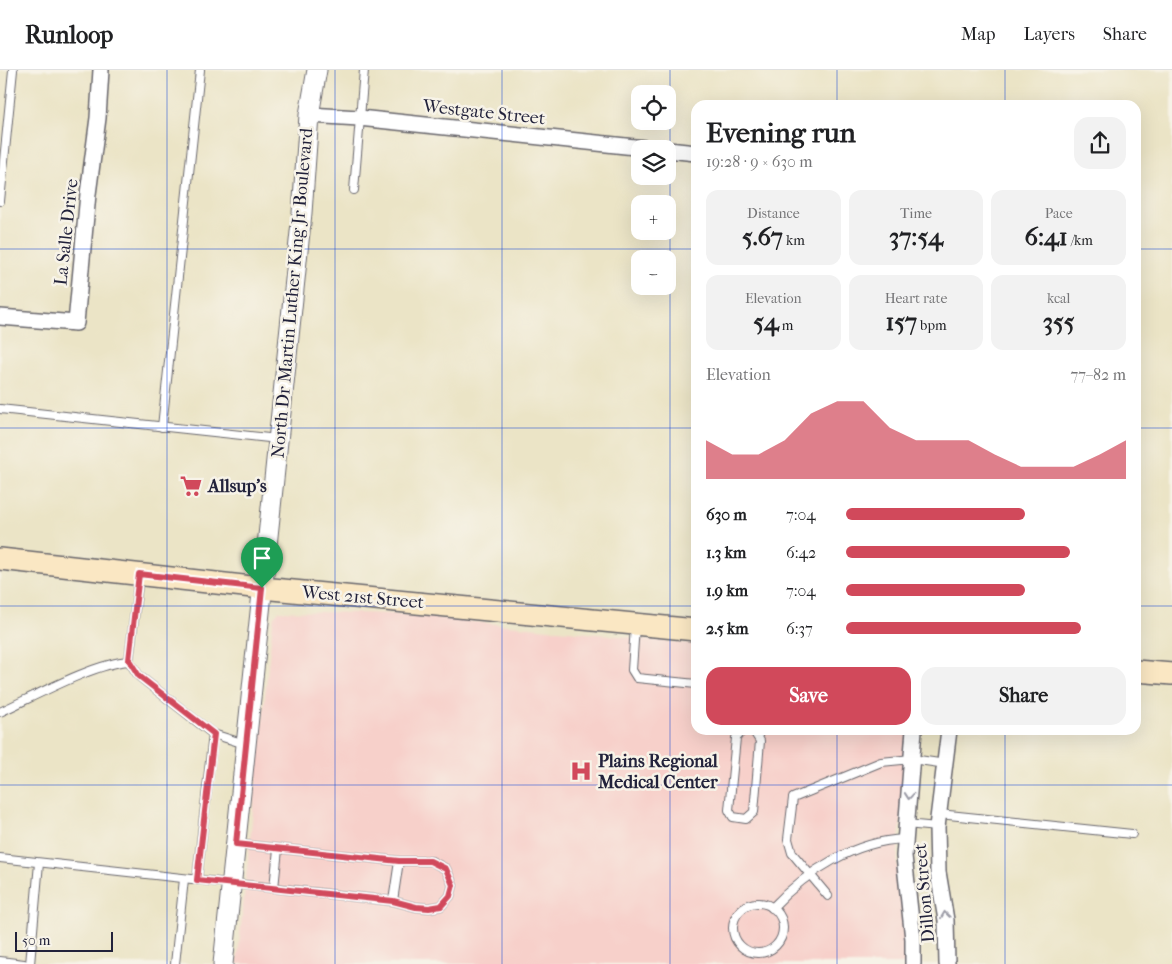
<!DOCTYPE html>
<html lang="en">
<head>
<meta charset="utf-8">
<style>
  body { margin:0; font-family:"IM FELL French Canon",serif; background:#f2f2f2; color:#202124; height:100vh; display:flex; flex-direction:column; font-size:19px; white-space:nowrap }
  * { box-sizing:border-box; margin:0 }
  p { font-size:16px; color:#757577 }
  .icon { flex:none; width:28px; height:28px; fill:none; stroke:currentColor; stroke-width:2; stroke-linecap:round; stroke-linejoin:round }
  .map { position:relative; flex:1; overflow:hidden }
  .panel { position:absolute; left:691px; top:30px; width:450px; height:635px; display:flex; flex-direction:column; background:#fff; border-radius:15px; box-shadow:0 5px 20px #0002 }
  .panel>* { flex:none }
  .controls { position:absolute; left:631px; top:15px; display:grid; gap:10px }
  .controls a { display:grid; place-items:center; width:45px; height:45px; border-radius:10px; background:#fff; box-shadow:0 5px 20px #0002; font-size:25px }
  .scale { position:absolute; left:15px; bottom:12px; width:98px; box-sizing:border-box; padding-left:5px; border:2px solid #22223b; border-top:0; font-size:14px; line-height:18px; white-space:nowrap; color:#22223b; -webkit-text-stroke:4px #f7f3e8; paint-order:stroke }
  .pin { position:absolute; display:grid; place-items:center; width:42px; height:42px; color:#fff; margin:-51px -21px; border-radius:50% 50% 50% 0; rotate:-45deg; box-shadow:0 0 5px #0007 }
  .pin .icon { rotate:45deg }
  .round { display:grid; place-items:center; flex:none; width:52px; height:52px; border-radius:15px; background:#f2f2f2 }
  .overview { display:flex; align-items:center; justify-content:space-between; height:85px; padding:0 15px }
  h1 { font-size:28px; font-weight:700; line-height:38px }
  .figures { display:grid; grid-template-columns:repeat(3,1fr); gap:8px; height:85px; padding:5px 15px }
  .figures div { display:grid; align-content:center; border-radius:12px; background:#f2f2f2; text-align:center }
  .figures b { font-size:25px; font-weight:700 }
  .figures small { font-size:14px; font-weight:400 }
  .figures p { font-size:14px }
  .chart { height:140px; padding:10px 15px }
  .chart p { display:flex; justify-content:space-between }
  .chart svg { width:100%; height:90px; margin-top:5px; fill:#d1495b; opacity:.7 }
  .button { display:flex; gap:10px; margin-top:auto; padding:10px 15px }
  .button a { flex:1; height:58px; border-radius:15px; background:#d1495b; color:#fff; font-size:20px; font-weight:700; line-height:58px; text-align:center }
  .button a+a { background:#f2f2f2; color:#202124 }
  ul { padding:0 15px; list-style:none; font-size:16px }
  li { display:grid; grid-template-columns:80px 60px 1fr; align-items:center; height:38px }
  li i { height:12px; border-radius:6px; background:#d1495b }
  header { display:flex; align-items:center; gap:30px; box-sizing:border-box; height:70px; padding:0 25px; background:#fff; border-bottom:1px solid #e0e0e0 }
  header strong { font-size:24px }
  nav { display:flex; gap:28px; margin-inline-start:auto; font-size:18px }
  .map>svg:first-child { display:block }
  .built { fill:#f7d0ca }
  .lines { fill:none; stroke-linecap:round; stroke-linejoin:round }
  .service-casing { stroke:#68666c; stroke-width:10 }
  .minor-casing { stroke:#68666c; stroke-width:18 }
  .tertiary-casing { stroke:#68666c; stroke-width:21 }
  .secondary-casing { stroke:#68666c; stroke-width:24 }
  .service { stroke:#fff; stroke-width:8 }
  .minor { stroke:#fff; stroke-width:15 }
  .tertiary { stroke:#fff; stroke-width:19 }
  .secondary { stroke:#fae7c3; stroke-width:21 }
  .oneway { stroke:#9c9ca7 }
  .route-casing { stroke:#fff; stroke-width:10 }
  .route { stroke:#d1495b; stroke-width:6 }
  .grid { fill:none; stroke:#1d4ed8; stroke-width:1; stroke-opacity:0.55 }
  .labels { text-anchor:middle; stroke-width:5; stroke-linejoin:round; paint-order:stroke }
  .street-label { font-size:18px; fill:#22223b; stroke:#f7f3e8 }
  .poi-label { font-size:18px; font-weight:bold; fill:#22223b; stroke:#f7f3e8; text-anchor:start }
</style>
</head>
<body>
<header>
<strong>Runloop</strong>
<nav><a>Map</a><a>Layers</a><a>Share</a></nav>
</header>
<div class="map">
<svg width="1172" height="894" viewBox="0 0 1172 894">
  <rect width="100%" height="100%" fill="#f7f3e8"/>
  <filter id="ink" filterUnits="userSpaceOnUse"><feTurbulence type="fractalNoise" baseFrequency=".02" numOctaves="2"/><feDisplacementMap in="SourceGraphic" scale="10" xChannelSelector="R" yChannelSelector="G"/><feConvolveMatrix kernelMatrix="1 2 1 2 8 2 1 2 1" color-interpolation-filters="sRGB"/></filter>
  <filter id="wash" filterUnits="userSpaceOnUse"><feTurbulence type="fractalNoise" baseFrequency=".0096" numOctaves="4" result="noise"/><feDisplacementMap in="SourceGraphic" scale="20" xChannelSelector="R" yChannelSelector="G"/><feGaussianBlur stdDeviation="1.12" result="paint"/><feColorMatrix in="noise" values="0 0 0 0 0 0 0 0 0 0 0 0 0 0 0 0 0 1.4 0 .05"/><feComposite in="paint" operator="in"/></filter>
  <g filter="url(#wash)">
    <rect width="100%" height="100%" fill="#ebe4c6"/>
    <polygon class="built" points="279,541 399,544 696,574 696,660 909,660 897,792 906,848 907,894 237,894 272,559 274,546"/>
  </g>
  <g filter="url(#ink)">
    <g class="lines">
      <g class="service-casing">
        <g id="service">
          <polyline points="354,120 364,0"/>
          <polyline points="0,131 13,0"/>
          <polyline points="0,339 278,369"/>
          <polyline points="162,357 200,0"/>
          <polyline points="139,506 129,591 139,606 213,664 245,674"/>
          <polyline points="635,556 632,600 637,608 696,614"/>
          <path d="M0,642C33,627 95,593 129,591"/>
          <polyline points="743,660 736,668 729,740 733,747 746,749 754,742 760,671 753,660"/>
          <polyline points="939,744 1132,764"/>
          <polyline points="906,754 937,757"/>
          <polyline points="0,788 393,831 416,837 429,838 441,836 450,826 453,815 446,799 431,791 399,791 236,774"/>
          <polyline points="197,810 213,664"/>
          <polyline points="274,818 278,779"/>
          <polyline points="828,826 792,783 788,769 793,728 881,692 912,689 946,694"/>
          <polyline points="393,831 399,791"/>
          <circle cx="758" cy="858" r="25"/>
          <path d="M772,838C807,801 854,771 905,769"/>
          <polyline points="0,891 24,894"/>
          <polyline points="30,894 39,793"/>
          <polyline points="175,894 184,809"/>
        </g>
      </g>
      <g class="minor-casing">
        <g id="minor">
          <polyline points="309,45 359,48 654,79"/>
          <polyline points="668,80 696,83"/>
          <polyline points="0,247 76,253 88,124 98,48 101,0"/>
          <polyline points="913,894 913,869 904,786 914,660"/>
          <polyline points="947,894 946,850 938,802 937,757 949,660"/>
        </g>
      </g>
      <g class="tertiary-casing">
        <polyline id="tertiary" points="223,894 302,143 309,45 317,0"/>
      </g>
      <g class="secondary-casing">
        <g id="secondary">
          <polyline points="0,489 262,518 696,560"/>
          <polyline points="1136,601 1172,604"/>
        </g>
      </g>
      <use href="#service" class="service"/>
      <use href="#minor" class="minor"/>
      <use href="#tertiary" class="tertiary"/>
      <use href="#secondary" class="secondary"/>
    </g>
    <defs><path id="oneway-chevron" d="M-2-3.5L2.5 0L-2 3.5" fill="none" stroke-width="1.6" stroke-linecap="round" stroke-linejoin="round" transform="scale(1.25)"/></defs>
    <g class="oneway">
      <use href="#oneway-chevron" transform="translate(909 726) rotate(95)"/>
      <use href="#oneway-chevron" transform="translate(945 845) rotate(-98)"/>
    </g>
  </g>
  <g class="lines" filter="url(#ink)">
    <g class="route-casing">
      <polygon id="route" points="139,504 262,518 236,774 399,791 430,791 446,799 453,815 450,826 441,836 429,838 416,837 393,831 197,810 214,664 139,606 129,590"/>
    </g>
    <use href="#route" class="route"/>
  </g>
  <path class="grid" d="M167,0V894M335,0V894M502,0V894M670,0V894M837,0V35M1005,0V35M0,179H696M1136,179H1172M0,358H696M1136,358H1172M0,536H696M1136,536H1172M837,660V894M1005,660V894M0,715H1172"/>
  <defs>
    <g id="supermarket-bare" transform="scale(1.725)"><path d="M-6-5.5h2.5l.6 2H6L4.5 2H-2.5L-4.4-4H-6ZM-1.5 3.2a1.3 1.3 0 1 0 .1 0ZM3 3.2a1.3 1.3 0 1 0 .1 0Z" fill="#d1495b" stroke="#f7f3e8" stroke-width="2.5" paint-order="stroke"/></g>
    <g id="hospital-bare" transform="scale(1.725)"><path d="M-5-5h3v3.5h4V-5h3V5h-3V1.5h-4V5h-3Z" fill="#d1495b" stroke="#f7f3e8" stroke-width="2.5" paint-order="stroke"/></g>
  </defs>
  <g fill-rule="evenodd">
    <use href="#supermarket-bare" x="191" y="416"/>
    <use href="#hospital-bare" x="581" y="701"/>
  </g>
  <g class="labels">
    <g class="street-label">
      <text transform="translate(484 42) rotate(6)" y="6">Westgate Street</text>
      <text transform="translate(66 162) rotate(-84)" y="6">La Salle Drive</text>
      <text transform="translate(292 223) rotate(-85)" y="6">North Dr Martin Luther King Jr Boulevard</text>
      <text transform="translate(363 527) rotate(5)" y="6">West 21st Street</text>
      <text transform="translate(924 823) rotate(-95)" y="6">Dillon Street</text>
    </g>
    <g class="poi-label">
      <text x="208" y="422">Allsup's</text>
      <text x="598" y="697">Plains Regional<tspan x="598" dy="21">Medical Center</tspan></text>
    </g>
  </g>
</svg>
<div class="controls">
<a><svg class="icon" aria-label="locate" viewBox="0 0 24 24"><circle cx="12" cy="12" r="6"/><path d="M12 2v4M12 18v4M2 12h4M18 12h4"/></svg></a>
<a><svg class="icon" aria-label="layers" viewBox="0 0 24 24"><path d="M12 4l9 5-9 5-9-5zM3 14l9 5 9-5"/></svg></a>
<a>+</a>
<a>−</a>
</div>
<div class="scale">50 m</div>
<div class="pin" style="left:262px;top:518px;background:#1e9e55"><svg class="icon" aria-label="arrive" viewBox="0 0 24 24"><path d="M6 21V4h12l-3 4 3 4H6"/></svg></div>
<section class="panel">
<div class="overview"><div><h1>Evening run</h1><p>19:28 · 9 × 630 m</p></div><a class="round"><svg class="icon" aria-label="share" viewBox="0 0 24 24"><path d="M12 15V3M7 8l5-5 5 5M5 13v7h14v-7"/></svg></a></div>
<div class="figures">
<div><p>Distance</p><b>5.67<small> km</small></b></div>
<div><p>Time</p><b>37:54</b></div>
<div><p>Pace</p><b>6:41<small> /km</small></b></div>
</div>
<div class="figures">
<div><p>Elevation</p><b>54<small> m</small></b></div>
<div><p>Heart rate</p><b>157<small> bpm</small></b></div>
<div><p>kcal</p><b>355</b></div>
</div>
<div class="chart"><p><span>Elevation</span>77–82 m</p>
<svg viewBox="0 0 160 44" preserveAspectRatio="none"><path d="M0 44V25L10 32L20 32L30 25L40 12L50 6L60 6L70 19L80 25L90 25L100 25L110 32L120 38L130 38L140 38L150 32L160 25V44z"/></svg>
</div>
<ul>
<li><b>630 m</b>7:04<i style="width:64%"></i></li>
<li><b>1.3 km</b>6:42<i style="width:80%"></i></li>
<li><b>1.9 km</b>7:04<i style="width:64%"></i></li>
<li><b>2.5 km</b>6:37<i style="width:84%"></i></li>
</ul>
<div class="button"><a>Save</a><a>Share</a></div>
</section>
</div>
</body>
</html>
